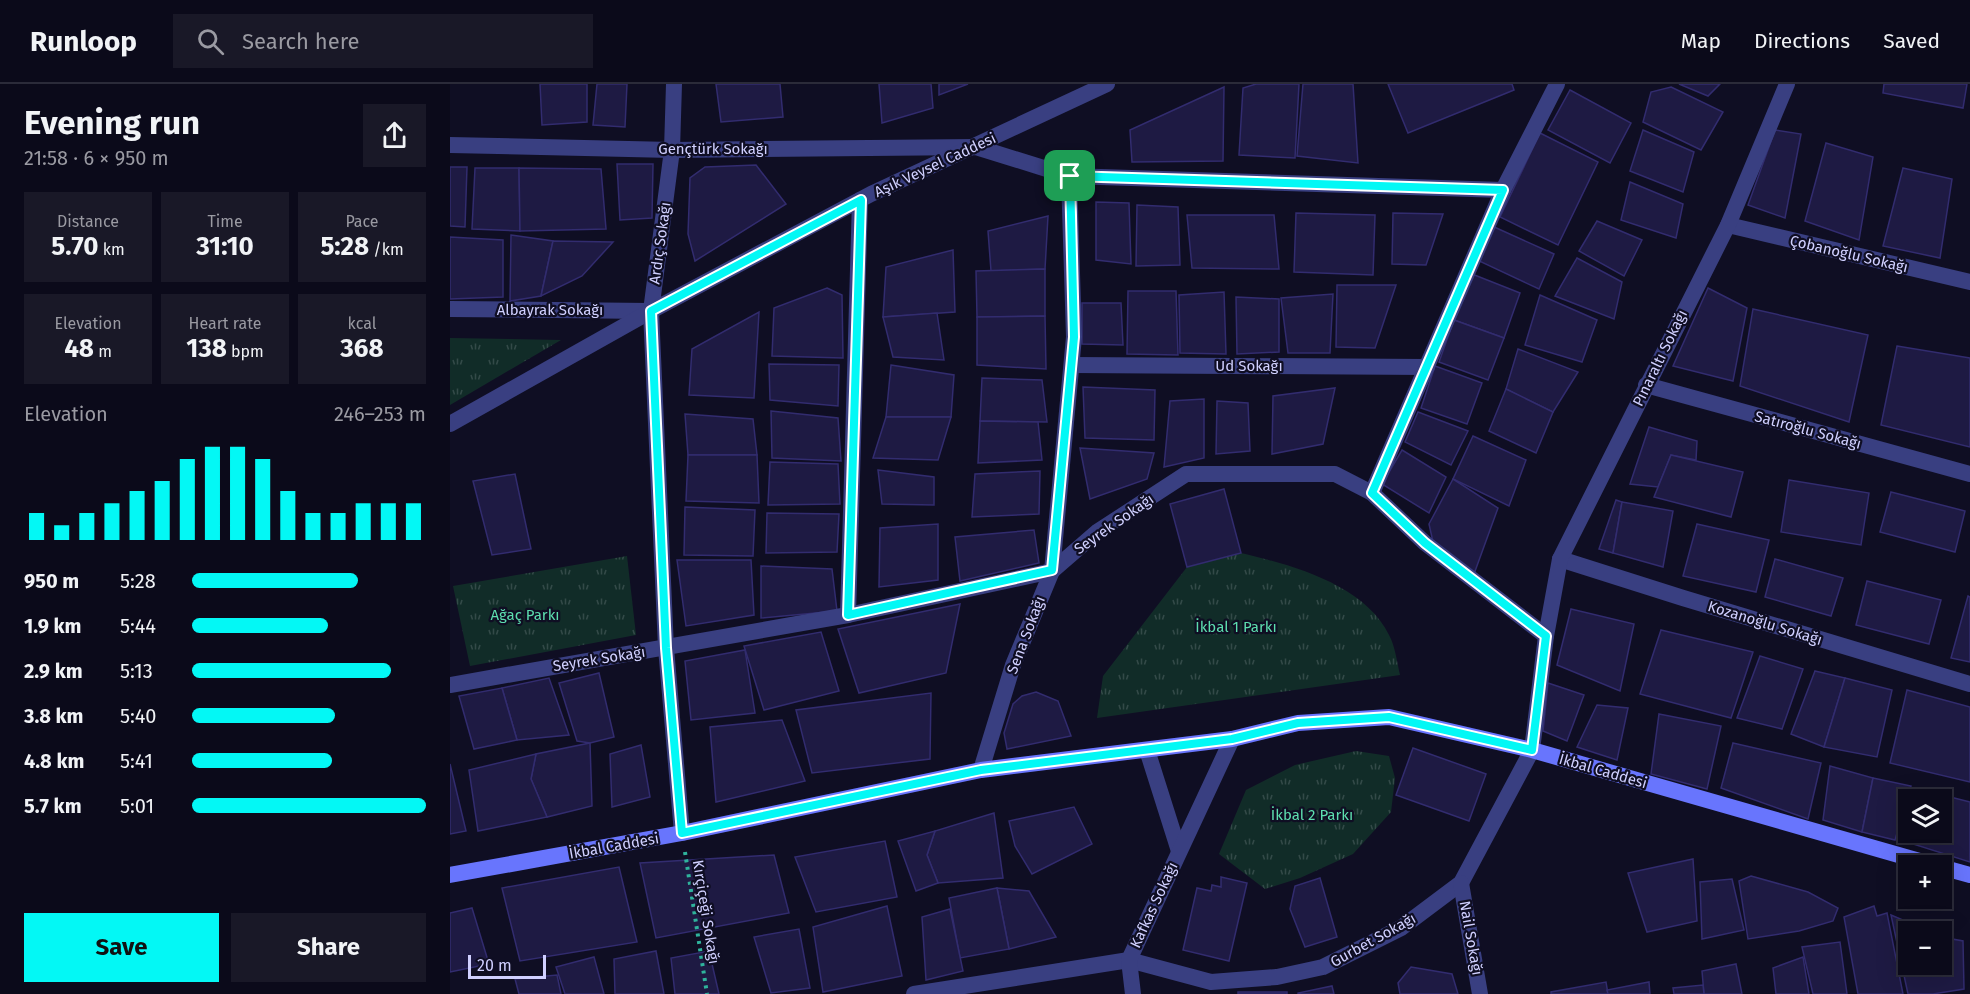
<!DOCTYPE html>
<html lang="en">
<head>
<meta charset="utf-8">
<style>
  body { margin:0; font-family:"Fira Sans",sans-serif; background:#191827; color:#f1f3f6; height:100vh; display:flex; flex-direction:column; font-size:22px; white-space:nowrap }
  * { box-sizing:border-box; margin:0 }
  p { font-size:20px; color:#9a9aa2 }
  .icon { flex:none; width:33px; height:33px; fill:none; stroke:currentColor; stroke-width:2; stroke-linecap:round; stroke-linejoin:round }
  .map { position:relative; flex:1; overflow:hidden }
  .sheet { display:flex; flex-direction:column; background:#0b0a1a; width:450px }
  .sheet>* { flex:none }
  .tools { position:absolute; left:1448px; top:705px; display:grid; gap:12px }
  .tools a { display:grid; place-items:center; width:54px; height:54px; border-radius:0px; background:#0b0a1a; box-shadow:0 6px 24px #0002,0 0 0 2px #2b2b39; font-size:30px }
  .scale { position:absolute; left:18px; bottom:15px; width:78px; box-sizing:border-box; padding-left:6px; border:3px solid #d0d0ff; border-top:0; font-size:16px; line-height:21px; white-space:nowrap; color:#d0d0ff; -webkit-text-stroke:4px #0f0e23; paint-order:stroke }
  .pin { position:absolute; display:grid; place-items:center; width:51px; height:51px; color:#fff; margin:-26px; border-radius:12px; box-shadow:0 3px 9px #0006 }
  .round { display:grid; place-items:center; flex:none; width:63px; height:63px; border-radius:0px; background:#191827 }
  .summary { display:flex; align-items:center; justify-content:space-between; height:102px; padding:0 24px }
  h1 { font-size:33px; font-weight:700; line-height:45px }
  .metrics { display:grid; grid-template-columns:repeat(3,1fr); gap:9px; height:102px; padding:6px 24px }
  .metrics div { display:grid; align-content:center; border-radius:0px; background:#191827; text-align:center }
  .metrics b { font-size:26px; font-weight:700 }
  .metrics small { font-size:16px; font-weight:400 }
  .metrics p { font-size:16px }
  .chart { height:168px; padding:12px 24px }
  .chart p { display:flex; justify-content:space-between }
  .chart svg { width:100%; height:108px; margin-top:6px; stroke:#03f8f5; stroke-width:6 }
  .button { display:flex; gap:12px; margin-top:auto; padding:12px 24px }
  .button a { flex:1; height:69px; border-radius:0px; background:#03f8f5; color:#111; font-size:24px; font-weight:700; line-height:69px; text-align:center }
  .button a+a { background:#191827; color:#f1f3f6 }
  ul { padding:0 24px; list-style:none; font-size:20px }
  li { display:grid; grid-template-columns:96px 72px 1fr; align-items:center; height:45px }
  li i { height:15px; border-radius:8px; background:#03f8f5 }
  header { display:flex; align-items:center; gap:36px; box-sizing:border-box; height:84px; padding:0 30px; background:#0b0a1a; border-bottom:2px solid #2b2b39 }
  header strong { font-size:28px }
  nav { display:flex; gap:33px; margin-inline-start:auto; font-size:21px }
  .search { width:420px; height:54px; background:#191827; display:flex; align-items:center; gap:15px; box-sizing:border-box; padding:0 21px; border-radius:0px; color:#9a9aa2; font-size:22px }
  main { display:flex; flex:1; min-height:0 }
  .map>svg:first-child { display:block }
  .park { fill:url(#park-tufts) }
  .building { fill:#1e1a43; stroke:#322c6f; stroke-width:1.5 }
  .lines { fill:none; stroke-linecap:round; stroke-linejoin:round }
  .path { stroke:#2fb39c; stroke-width:4; stroke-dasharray:3 4.5; stroke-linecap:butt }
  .minor { stroke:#393f81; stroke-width:16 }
  .secondary { stroke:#6875fd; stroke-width:16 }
  .route-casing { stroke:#fff; stroke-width:12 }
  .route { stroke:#03f8f5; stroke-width:8 }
  .labels { text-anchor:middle; stroke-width:4.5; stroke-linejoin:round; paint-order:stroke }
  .street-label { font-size:15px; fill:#d0d0ff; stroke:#0f0e23 }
  .park-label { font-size:15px; fill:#5ddeaf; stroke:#0f0e23 }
</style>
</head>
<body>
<header>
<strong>Runloop</strong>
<div class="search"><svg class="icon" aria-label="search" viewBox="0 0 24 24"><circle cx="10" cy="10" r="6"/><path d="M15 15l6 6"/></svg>Search here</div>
<nav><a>Map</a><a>Directions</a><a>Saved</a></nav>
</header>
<main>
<section class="sheet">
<div class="summary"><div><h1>Evening run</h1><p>21:58 · 6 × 950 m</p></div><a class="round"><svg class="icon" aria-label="share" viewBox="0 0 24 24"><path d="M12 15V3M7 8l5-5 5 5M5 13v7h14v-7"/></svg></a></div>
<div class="metrics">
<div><p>Distance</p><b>5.70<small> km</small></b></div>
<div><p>Time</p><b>31:10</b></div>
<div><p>Pace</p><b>5:28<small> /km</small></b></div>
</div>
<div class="metrics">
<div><p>Elevation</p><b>48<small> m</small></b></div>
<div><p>Heart rate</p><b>138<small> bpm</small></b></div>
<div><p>kcal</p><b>368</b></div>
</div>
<div class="chart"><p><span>Elevation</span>246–253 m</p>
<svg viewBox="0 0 160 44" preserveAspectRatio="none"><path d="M5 44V33M15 44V38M25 44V33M35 44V29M45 44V24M55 44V20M65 44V11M75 44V6M85 44V6M95 44V11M105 44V24M115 44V33M125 44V33M135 44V29M145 44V29M155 44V29"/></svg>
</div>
<ul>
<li><b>950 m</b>5:28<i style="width:71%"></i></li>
<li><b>1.9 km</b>5:44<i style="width:58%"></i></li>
<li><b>2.9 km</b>5:13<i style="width:85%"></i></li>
<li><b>3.8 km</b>5:40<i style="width:61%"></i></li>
<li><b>4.8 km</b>5:41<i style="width:60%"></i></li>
<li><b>5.7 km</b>5:01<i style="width:100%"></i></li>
</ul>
<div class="button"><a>Save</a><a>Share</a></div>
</section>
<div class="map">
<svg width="1520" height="910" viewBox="0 0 1520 910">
  <defs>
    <pattern id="park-tufts" width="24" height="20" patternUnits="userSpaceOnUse" patternTransform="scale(1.5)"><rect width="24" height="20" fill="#112c28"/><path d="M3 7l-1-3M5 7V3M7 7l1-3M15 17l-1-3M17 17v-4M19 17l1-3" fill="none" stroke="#334a48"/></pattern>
  </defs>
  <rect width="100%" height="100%" fill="#0f0e23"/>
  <g class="park">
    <polygon points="0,254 111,256 0,321"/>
    <path d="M791,469C841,481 914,500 939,551C945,562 947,578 950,591L647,634L653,592L737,483Z"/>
    <polygon points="177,472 186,551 20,582 3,502"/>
    <polygon points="906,667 939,672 945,694 941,728 903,770 850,794 815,805 769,770 796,706 845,681"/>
  </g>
  <g class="building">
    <polygon points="90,0 137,0 137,38 92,41"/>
    <polygon points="147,0 177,0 175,43 143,41"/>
    <polygon points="266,0 330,0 333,33 271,38"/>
    <polygon points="429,0 481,0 483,24 432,39"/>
    <polygon points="489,0 518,0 489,11"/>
    <polygon points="806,0 849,0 845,74 789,71 793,4"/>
    <polygon points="853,0 903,0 908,79 847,72"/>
    <polygon points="938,0 1062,0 1064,6 958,49"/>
    <polygon points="1229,0 1270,0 1258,12"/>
    <polygon points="1434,0 1517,0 1513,24 1433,9"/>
    <polygon points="774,3 773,77 682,78 680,46"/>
    <polygon points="1221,3 1273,28 1251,66 1193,38 1201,8"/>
    <polygon points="1120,6 1181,39 1160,79 1098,46"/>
    <polygon points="1193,46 1244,68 1233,108 1180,87"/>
    <polygon points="1325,46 1351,50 1335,134 1298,121"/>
    <polygon points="1090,49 1148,78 1108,161 1050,133"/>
    <polygon points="1376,59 1423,73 1409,156 1355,137"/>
    <polygon points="167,80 203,80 202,134 170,136"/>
    <polygon points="306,81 336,120 245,177 238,150 240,94 255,83"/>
    <polygon points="0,83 17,83 15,143 0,142"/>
    <polygon points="25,84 69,84 70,147 22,145"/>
    <polygon points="69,84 151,85 156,145 70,147"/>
    <polygon points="1453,84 1502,95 1490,174 1433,162"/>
    <polygon points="1180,98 1233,120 1226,154 1171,136"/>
    <polygon points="646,118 679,119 681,180 646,176"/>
    <polygon points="687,121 728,123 730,181 686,182"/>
    <polygon points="846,129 925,131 923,191 844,188"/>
    <polygon points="943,129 993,130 976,181 942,180"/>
    <polygon points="737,131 824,131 829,185 742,184"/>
    <polygon points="598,132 595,185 541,187 538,147"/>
    <polygon points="1147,137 1192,156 1174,192 1129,167"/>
    <polygon points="1042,142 1104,170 1089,205 1027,176"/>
    <polygon points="61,151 103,157 91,212 60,217"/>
    <polygon points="0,153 53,156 53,213 0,215"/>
    <polygon points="103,157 163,158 132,192 91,212"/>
    <polygon points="503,166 505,228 433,233 436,183"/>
    <polygon points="1127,174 1172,198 1164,235 1105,212"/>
    <polygon points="595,185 595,232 527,233 526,187"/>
    <polygon points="1022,190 1070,209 1054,254 1004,236"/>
    <polygon points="887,201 946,201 925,264 886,263"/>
    <polygon points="377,204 392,211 393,274 322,272 324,224"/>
    <polygon points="1258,204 1297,224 1283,297 1223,282"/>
    <polygon points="678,207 726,207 728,271 677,270"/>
    <polygon points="774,208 776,270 730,269 729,211"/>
    <polygon points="883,210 880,269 838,269 831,214"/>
    <polygon points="1090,211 1147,236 1132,278 1075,261"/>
    <polygon points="786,213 829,215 829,268 787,270"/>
    <polygon points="632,219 671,219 673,261 632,260"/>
    <polygon points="1303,225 1418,251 1399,338 1290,302"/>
    <polygon points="309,228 304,314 239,311 242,265"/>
    <polygon points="487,229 494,276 443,273 433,233"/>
    <polygon points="595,232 596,285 527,281 527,233"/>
    <polygon points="1004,236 1054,254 1038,296 989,278"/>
    <polygon points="1447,262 1520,274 1520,363 1431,341"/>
    <polygon points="1068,265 1128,288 1103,328 1056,305"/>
    <polygon points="319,280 389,281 388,322 320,316"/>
    <polygon points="441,281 504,291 501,333 436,333"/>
    <polygon points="985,282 1032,299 1017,340 971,324"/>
    <polygon points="532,294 592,296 597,338 530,337"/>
    <polygon points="633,303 705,306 704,356 635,354"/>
    <polygon points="885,304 873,360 822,370 823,312"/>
    <polygon points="1056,305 1103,328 1086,369 1039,347"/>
    <polygon points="754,315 754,374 714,383 720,317"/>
    <polygon points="767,317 798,319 800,367 766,370"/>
    <polygon points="321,327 388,334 391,377 322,374"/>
    <polygon points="968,328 1018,347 1001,381 955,358"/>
    <polygon points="235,330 303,335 307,371 238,371"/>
    <polygon points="436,333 501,333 488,376 423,374"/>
    <polygon points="530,337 588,338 592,376 528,379"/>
    <polygon points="1199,343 1247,357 1246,376 1221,371 1208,403 1180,400"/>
    <polygon points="1023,352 1076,376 1059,422 1003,395"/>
    <polygon points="630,364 704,369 697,395 640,415"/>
    <polygon points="952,366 996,393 979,429 932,400"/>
    <polygon points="238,371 307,371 309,419 236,417"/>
    <polygon points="1221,371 1293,388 1281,433 1204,413"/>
    <polygon points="320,378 388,380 390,420 318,421"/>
    <polygon points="428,386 484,393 484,421 432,420"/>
    <polygon points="590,387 589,430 522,433 525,390"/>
    <polygon points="65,390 81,465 42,471 23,397"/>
    <polygon points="1003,395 1048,424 1024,490 983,458 979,440"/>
    <polygon points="1339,396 1419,409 1411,461 1331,448"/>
    <polygon points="774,405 791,469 737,483 720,420"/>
    <polygon points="1441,408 1515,427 1505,468 1430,448"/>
    <polygon points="1166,416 1172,418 1163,469 1149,465"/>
    <polygon points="1172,418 1223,427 1213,483 1163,469"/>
    <polygon points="235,423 305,426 303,472 234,471"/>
    <polygon points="317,429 389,430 387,468 316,469"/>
    <polygon points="488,440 488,496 429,503 430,444"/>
    <polygon points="1247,440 1319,456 1306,508 1233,492"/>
    <polygon points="584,446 589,479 510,497 505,453"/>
    <polygon points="1325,475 1393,494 1381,532 1315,513"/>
    <polygon points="227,476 301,476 304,531 236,542"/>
    <polygon points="311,482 382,485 387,527 311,534"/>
    <polygon points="1417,497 1491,516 1479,560 1406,541"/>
    <polygon points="1518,512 1520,513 1520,578 1501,574"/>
    <polygon points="510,520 496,589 409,609 388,545"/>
    <polygon points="1121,525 1184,540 1170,607 1107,581"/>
    <polygon points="1211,546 1303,568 1281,634 1190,610"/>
    <polygon points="371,548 389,607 314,626 294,562"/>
    <polygon points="295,566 305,629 241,636 235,577"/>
    <polygon points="1310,572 1353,585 1332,645 1287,634"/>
    <polygon points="1365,587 1395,594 1374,663 1341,650"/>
    <polygon points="149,589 164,653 140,659 127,657 109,599"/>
    <polygon points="99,594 119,651 67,656 52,604"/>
    <polygon points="1395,594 1442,606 1427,673 1374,663"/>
    <polygon points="1098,599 1134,611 1117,657 1093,647"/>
    <polygon points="52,604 67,656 24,665 9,612"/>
    <polygon points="1457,606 1520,623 1520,698 1440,679"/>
    <polygon points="586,608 608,617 621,652 557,665 554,649 563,620 572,612"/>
    <polygon points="481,609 480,675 362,689 346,626"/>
    <polygon points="1147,621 1178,624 1167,676 1127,663"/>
    <polygon points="1209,630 1271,642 1257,705 1201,690"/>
    <polygon points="332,636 355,697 266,718 260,643"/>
    <polygon points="140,659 142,722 97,733 81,695 86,670"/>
    <polygon points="1283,659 1371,679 1358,735 1271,704"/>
    <polygon points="191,661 200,713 162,723 160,670"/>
    <polygon points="963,664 1036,690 1019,737 946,711"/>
    <polygon points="86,670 81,695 97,733 28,747 19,686"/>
    <polygon points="0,680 16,747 0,750"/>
    <polygon points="1380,682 1423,694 1412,748 1373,736"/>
    <polygon points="1423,694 1461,702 1445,756 1412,748"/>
    <polygon points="1473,706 1520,718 1520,778 1460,759 1462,748 1491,748 1491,716 1470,716"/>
    <polygon points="624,723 642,760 582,790 565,762 559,737"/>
    <polygon points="544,729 553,794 488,799 477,771 485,747"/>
    <polygon points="485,747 477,771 488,799 466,807 448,757"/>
    <polygon points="435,757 447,813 366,828 345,773"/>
    <polygon points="324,771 339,829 206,854 190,779"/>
    <polygon points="1243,775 1247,837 1197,848 1178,789"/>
    <polygon points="169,783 187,858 70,877 52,804"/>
    <polygon points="1301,792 1358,808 1388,824 1383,837 1349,847 1298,855 1289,797"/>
    <polygon points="771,793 797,799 779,877 733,866 747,804 761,807 762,801 771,803"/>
    <polygon points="870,794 887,853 855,863 840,825 845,802"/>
    <polygon points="1282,795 1294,846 1252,855 1250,798"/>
    <polygon points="547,804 579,807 606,853 559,865"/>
    <polygon points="547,804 559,865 510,874 499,814"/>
    <polygon points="437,822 452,892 373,908 363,843"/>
    <polygon points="1424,822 1427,832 1437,829 1453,910 1408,910 1394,833"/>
    <polygon points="22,824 39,880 0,888 0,829"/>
    <polygon points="500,825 513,887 476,896 472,833"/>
    <polygon points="1441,831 1460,839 1465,848 1458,848 1458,880 1491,880 1491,853 1513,857 1514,905 1483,910 1458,910"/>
    <polygon points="349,845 360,904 321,909 304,853"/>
    <polygon points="1390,858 1397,910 1363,910 1352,863"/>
    <polygon points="206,867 214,910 165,910 164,875"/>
    <polygon points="259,867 269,910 225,910 221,874"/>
    <polygon points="144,873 154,910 115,910 106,883"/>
    <polygon points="1353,873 1359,910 1326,910 1323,884"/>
    <polygon points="1286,880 1292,910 1254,910 1252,887"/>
    <polygon points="961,883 1002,890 1008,910 950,910 948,899"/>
    <polygon points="107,891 111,910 69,910 65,895"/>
    <polygon points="1156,898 1158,910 1101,910 1101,908"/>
    <polygon points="1199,898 1200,910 1158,910 1157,906"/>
    <polygon points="1253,901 1254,910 1224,910 1223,904"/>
    <polygon points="882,902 884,910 848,910 848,909"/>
    <rect x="788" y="908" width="49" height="2"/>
  </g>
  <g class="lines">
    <polyline class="path" points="235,768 257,910"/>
    <g class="minor">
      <polyline points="224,0 222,66 201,227 216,564 232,749"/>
      <polyline points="0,61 222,66 526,63 619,92 1053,106"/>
      <polyline points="1278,141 1520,198"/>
      <polyline points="0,225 200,227"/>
      <polyline points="622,281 977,283"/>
      <polyline points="1196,301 1520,390"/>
      <polyline points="0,340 201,227 421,110 657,0"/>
      <polyline points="922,409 1053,106 1107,0"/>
      <polyline points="1110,475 1233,514 1520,600"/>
      <polyline points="398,531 410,116"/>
      <polyline points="1096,552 1110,475 1278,141 1337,0"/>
      <polyline points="0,601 398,531 602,487 647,448 736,390 885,390 922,409 975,459 1096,552 1082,666 1011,799 951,844 873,883 827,893 761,898 679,876 464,910"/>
      <polyline points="697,666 729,767"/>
      <polyline points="531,686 563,581 602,487 624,253 619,92"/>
      <polyline points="1011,799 1030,910"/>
      <polyline points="683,910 679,876 782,655"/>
    </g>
    <g class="secondary">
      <polyline points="1491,783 1520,791"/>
      <polyline points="0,791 232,749 531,686 782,655 848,639 939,633 1082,666 1487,782"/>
    </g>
  </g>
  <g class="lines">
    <g class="route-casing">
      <polygon id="route" points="620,92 1053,106 922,409 975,459 1096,552 1082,666 939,633 848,639 782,655 531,686 232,749 216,564 201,227 411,116 398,531 602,486 624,253"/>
    </g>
    <use href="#route" class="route"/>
  </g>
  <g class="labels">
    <g class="street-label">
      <text x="263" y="70">Gençtürk Sokağı</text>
      <text transform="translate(485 81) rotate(-25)" y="5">Aşık Veysel Caddesi</text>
      <text transform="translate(210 159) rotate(-82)" y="5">Ardıç Sokağı</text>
      <text transform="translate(1399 170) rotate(13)" y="5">Çobanoğlu Sokağı</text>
      <text x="100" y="231">Albayrak Sokağı</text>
      <text transform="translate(1210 274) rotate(-64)" y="5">Pınaraltı Sokağı</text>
      <text x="799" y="287">Ud Sokağı</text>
      <text transform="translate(1358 346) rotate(15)" y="5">Satıroğlu Sokağı</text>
      <text transform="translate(664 440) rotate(-35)" y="5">Seyrek Sokağı</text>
      <text transform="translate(1315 539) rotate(17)" y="5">Kozanoğlu Sokağı</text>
      <text transform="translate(576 551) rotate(-69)" y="5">Sena Sokağı</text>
      <text transform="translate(149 575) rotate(-9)" y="5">Seyrek Sokağı</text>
      <text transform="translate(1153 687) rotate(16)" y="5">İkbal Caddesi</text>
      <text transform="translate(164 762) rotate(-10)" y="5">İkbal Caddesi</text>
      <text transform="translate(704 821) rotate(-65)" y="5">Kafkas Sokağı</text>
      <text transform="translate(256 828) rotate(81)" y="5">Kırçiçeği Sokağı</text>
      <text transform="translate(1021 854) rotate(80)" y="5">Nail Sokağı</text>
      <text transform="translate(923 856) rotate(-29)" y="5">Gurbet Sokağı</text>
    </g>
    <g class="park-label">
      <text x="75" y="536">Ağaç Parkı</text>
      <text x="786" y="548">İkbal 1 Parkı</text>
      <text x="862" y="736">İkbal 2 Parkı</text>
    </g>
  </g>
</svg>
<div class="tools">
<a><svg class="icon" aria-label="layers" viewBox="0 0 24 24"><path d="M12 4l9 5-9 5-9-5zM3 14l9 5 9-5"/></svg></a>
<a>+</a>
<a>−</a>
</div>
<div class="scale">20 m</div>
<div class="pin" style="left:620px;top:92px;background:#1e9e55"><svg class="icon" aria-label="arrive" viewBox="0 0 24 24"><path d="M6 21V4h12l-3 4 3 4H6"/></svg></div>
</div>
</main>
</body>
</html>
